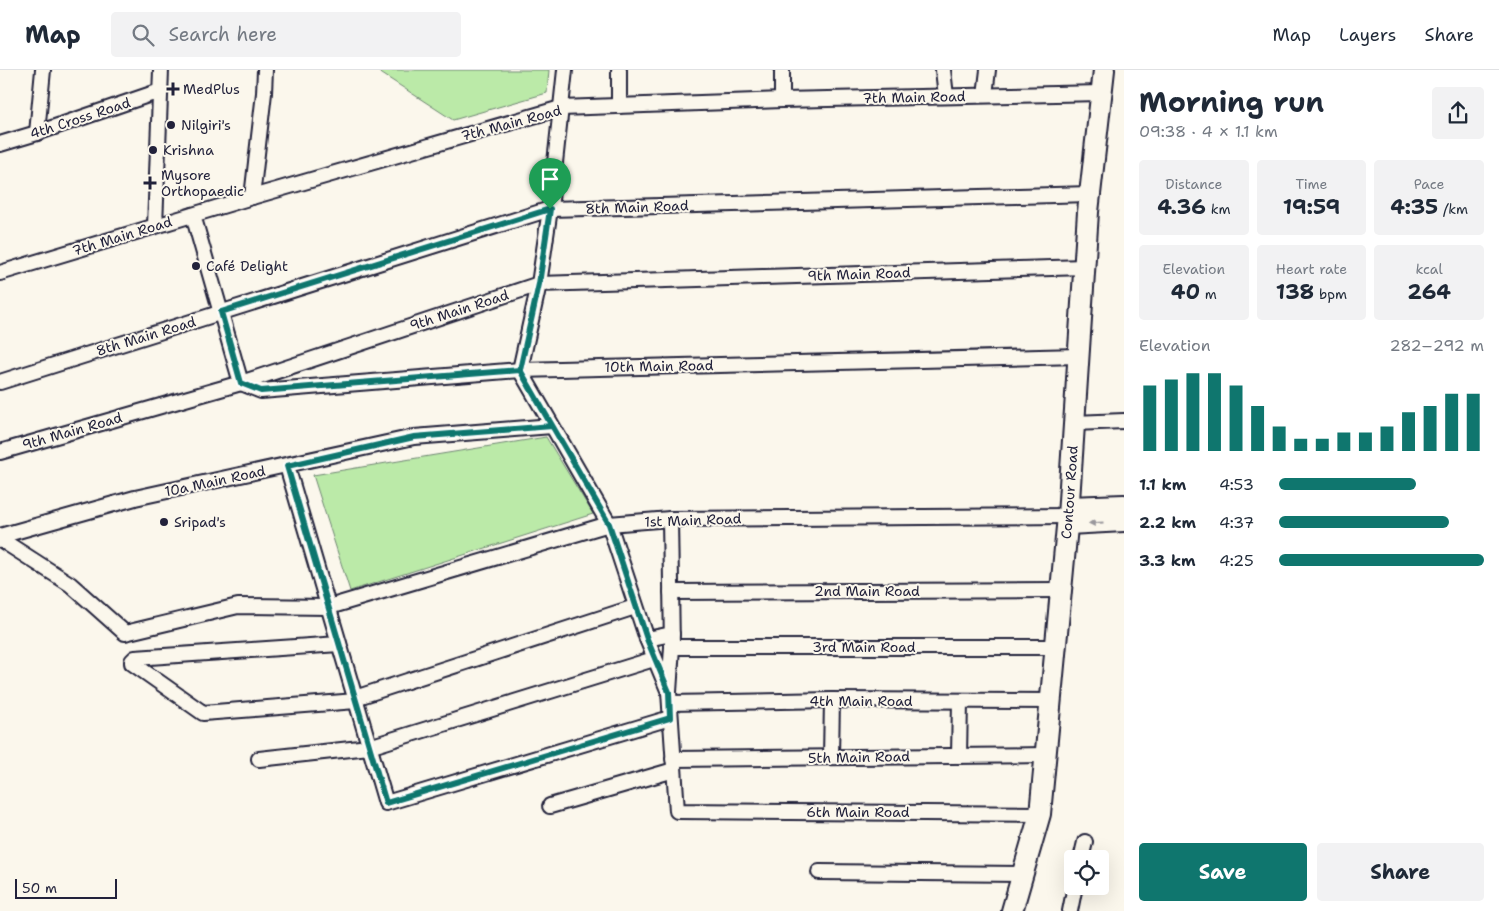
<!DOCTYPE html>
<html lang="en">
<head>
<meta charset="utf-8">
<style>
  body { margin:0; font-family:"Shantell Sans",sans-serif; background:#f2f2f3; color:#1f2937; height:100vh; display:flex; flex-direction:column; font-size:19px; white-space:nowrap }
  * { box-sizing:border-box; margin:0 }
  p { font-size:16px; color:#747a83 }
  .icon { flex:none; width:28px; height:28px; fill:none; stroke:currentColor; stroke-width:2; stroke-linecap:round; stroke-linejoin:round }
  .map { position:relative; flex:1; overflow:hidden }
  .details { display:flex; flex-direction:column; background:#fff; width:375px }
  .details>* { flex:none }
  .buttons { position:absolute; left:1064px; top:780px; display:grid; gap:10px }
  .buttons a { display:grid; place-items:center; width:45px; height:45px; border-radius:5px; background:#fff; box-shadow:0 5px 20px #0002; font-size:25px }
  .scale { position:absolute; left:15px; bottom:12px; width:102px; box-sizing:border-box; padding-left:5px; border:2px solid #22223b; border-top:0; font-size:14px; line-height:18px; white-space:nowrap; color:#22223b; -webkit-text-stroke:4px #fbf7ec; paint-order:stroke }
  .pin { position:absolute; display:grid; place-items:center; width:42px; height:42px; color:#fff; margin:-51px -21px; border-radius:50% 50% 50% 0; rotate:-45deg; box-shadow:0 0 5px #0007 }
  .pin .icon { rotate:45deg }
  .round { display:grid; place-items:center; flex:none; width:52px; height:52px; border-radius:5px; background:#f2f2f3 }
  .summary { display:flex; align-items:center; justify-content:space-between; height:85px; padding:0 15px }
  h1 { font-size:28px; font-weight:700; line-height:38px }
  .metrics { display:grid; grid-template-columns:repeat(3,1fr); gap:8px; height:85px; padding:5px 15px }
  .metrics div { display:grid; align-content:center; border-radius:5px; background:#f2f2f3; text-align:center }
  .metrics b { font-size:21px; font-weight:700 }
  .metrics small { font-size:14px; font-weight:400 }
  .metrics p { font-size:14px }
  .chart { height:140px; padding:10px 15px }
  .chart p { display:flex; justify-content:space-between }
  .chart svg { width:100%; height:90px; margin-top:5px; stroke:#0f766e; stroke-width:6 }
  .primary-button { display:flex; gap:10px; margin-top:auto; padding:10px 15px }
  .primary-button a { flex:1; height:58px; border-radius:5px; background:#0f766e; color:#fff; font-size:20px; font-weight:700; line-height:58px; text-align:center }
  .primary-button a+a { background:#f2f2f3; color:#1f2937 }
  ul { padding:0 15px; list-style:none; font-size:16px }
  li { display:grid; grid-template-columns:80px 60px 1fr; align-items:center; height:38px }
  li i { height:12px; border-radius:6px; background:#0f766e }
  header { display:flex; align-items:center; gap:30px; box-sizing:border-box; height:70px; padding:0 25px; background:#fff; border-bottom:1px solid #e0e1e3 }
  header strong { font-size:24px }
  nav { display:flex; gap:28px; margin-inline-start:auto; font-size:18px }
  .search { width:350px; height:45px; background:#f2f2f3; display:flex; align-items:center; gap:12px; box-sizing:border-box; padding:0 18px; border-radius:5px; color:#747a83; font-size:19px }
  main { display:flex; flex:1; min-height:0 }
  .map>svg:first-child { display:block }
  .garden { fill:#bbeaa8; stroke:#6e8672 }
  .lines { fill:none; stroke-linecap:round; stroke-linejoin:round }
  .street-casing { stroke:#22223b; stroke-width:18 }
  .secondary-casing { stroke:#22223b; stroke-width:24 }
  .street { stroke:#fbf7ec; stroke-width:14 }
  .secondary { stroke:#fbf7ec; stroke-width:20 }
  .oneway { fill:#99979c }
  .route-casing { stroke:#fff; stroke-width:10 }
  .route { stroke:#0f766e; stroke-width:6 }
  .poi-dot { fill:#22223b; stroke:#fbf7ec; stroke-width:2 }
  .labels { text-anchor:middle; stroke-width:4; stroke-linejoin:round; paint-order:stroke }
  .poi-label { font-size:14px; fill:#22223b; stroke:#fbf7ec; text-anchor:start }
  .street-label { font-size:14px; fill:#22223b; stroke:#fbf7ec }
</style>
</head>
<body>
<header>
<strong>Map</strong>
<div class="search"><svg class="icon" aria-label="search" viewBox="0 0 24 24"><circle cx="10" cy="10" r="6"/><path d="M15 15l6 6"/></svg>Search here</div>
<nav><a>Map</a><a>Layers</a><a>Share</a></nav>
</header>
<main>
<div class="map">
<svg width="1124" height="841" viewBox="0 0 1124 841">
  <rect width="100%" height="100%" fill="#fbf7ec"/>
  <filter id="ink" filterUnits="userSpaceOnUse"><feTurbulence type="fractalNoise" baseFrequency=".02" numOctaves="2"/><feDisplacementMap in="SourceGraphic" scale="10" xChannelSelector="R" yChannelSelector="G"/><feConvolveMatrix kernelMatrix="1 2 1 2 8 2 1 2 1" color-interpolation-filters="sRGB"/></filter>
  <g filter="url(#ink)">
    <g class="garden">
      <polygon points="380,0 549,0 547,23 453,50 379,2"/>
      <polygon points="546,367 593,444 350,521 313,405"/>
    </g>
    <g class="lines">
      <g class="street-casing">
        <g id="street">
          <polyline points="619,0 619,36"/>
          <polyline points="782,0 782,30"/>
          <polyline points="943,0 946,26"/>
          <polyline points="985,25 988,0"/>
          <polyline points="37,63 43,0"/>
          <polyline points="0,74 37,63 160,21"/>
          <polyline points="252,127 264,23 265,0"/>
          <polyline points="193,145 241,313 261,321 520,300 1079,286"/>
          <polyline points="155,156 161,0"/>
          <polyline points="0,203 252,127 561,38 782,30 1101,23"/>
          <polyline points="520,300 609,454 647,569 668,620"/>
          <polyline points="520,300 539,214 550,139 565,0"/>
          <polyline points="0,312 550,139 1090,124"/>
          <polyline points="1074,353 1124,351"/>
          <polyline points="0,382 241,313 539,214 1085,197"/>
          <polyline points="287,396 386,733 670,648"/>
          <polyline points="670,449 672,577 669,622 677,741 1040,744"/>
          <polyline points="0,466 135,428 414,367 552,356"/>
          <polyline points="0,469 70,514 125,563 238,536 329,537 609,454 670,449 1068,446"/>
          <polyline points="671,522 1062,520"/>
          <polyline points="647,569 672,564"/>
          <polyline points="339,574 135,588 132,591 132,593 203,643 356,631"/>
          <polyline points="672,577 1057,577"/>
          <polyline points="355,628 635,537"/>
          <polyline points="670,633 832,630 1051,631"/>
          <polyline points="959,686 960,631"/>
          <polyline points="831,687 832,630"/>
          <polyline points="259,689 369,677 654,589"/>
          <polyline points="673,689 1046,685"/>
          <polyline points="550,736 674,700"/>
          <polyline points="1081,789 1085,772"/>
          <polyline points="819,802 1022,804"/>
          <polyline points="1070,841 1075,816"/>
        </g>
      </g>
      <g class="secondary-casing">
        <g id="secondary">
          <polyline points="1069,437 1124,435"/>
          <polyline points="1068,454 1124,451"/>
          <path id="s1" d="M1012,841L1040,744L1068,446L1088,142L1104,0"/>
        </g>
      </g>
      <use href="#street" class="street"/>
      <use href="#secondary" class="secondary"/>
    </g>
    <defs><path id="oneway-solid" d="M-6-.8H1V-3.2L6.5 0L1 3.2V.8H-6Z" transform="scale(1.25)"/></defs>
    <use class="oneway" href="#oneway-solid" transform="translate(1096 453) rotate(177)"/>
  </g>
  <g class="lines" filter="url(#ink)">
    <g class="route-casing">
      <polyline id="route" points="550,139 221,242 241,313 261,321 520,300 609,454 647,569 669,622 670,648 386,733 287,396 414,367 552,356 520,300 539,214 550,139"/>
    </g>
    <use href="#route" class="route"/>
  </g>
  <g class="poi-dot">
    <path d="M170.5 11.5h5v5h5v5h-5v5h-5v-5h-5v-5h5z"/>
    <circle cx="171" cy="55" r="5"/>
    <circle cx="153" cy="80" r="5"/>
    <path d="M147.5 105.5h5v5h5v5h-5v5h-5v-5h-5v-5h5z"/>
    <circle cx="196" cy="196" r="5"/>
    <circle cx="164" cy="452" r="5"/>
  </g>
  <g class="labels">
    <g class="poi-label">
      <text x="183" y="24">MedPlus</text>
      <text x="181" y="60">Nilgiri's</text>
      <text x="163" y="85">Krishna</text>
      <text x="161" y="110">Mysore<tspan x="161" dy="16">Orthopaedic</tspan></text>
      <text x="206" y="201">Café Delight</text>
      <text x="174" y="457">Sripad's</text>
    </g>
    <g class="street-label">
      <text transform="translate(914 27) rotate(-1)" y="5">7th Main Road</text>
      <text transform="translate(80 48) rotate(-18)" y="5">4th Cross Road</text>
      <text transform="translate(511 53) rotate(-15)" y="5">7th Main Road</text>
      <text transform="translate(637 137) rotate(-2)" y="5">8th Main Road</text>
      <text transform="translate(122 166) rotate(-17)" y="5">7th Main Road</text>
      <text transform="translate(859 204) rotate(-2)" y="5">9th Main Road</text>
      <text transform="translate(459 240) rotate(-18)" y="5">9th Main Road</text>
      <text transform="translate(146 266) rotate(-17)" y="5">8th Main Road</text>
      <text transform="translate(659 296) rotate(-1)" y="5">10th Main Road</text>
      <text transform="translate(72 361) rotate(-16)" y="5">9th Main Road</text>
      <text transform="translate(215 411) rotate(-12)" y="5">10a Main Road</text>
      <text dy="5" stroke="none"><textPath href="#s1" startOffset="424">Contour Road</textPath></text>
      <text transform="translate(693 450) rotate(-2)" y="5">1st Main Road</text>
      <text x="867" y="526">2nd Main Road</text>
      <text x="864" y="582">3rd Main Road</text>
      <text x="861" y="636">4th Main Road</text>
      <text transform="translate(859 687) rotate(-1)" y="5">5th Main Road</text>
      <text x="858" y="747">6th Main Road</text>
    </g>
  </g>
</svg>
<div class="buttons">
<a><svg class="icon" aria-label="locate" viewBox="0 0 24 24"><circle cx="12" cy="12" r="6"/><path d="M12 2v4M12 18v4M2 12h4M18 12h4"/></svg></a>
</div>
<div class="scale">50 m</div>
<div class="pin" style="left:550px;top:139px;background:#1e9e55"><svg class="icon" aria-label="arrive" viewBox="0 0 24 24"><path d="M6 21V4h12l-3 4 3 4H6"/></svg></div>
</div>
<section class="details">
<div class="summary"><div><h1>Morning run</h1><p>09:38 · 4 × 1.1 km</p></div><a class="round"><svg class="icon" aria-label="share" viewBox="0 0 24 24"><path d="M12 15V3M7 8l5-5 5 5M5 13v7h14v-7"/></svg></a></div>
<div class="metrics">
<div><p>Distance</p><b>4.36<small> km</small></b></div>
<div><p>Time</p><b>19:59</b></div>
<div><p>Pace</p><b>4:35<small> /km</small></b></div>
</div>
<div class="metrics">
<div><p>Elevation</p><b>40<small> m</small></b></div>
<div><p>Heart rate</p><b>138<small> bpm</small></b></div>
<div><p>kcal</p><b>264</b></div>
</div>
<div class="chart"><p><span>Elevation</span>282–292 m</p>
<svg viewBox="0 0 160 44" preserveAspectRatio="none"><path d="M5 44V12M15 44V9M25 44V6M35 44V6M45 44V12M55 44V22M65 44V32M75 44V38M85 44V38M95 44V35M105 44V35M115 44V32M125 44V25M135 44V22M145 44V16M155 44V16"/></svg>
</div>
<ul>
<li><b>1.1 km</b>4:53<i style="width:67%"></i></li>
<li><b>2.2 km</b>4:37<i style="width:83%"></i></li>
<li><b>3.3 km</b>4:25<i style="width:100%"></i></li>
</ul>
<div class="primary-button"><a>Save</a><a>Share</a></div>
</section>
</main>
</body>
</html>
